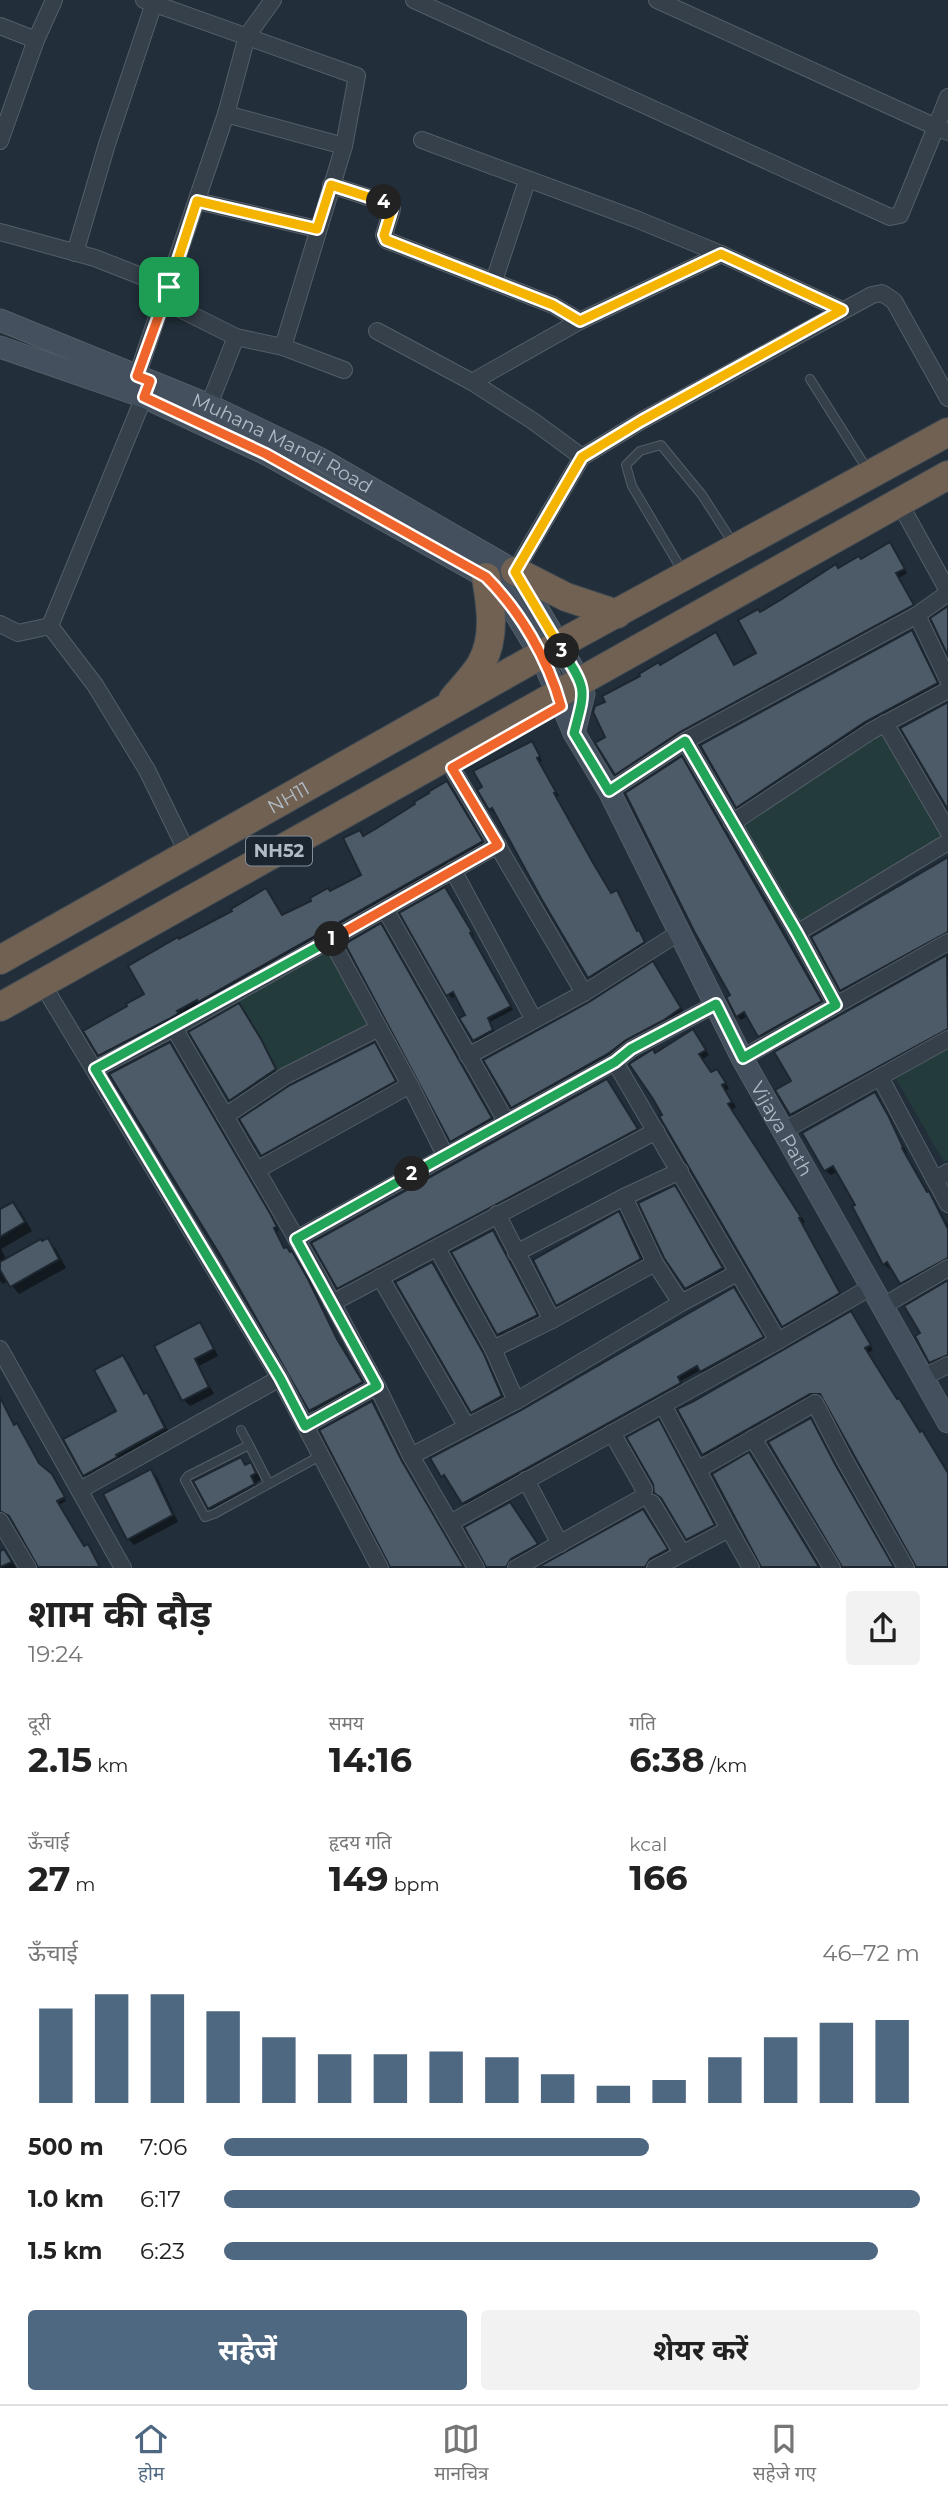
<!DOCTYPE html>
<html lang="hi">
<head>
<meta charset="utf-8">
<style>
  body { margin:0; font-family:Montserrat,"Noto Sans Devanagari",sans-serif; background:#f2f2f2; color:#222; height:100vh; display:flex; flex-direction:column; font-size:26px; white-space:nowrap }
  * { box-sizing:border-box; margin:0 }
  p { font-size:23px; color:#767676 }
  .icon { flex:none; width:38px; height:38px; fill:none; stroke:currentColor; stroke-width:2; stroke-linecap:round; stroke-linejoin:round }
  .map { position:relative; height:1568px; overflow:hidden }
  .details { display:flex; flex-direction:column; background:#fff; flex:1 }
  .details>* { flex:none }
  .pin { position:absolute; display:grid; place-items:center; width:60px; height:60px; color:#fff; margin:-30px; border-radius:14px; box-shadow:0 4px 10px #0006 }
  .km { position:absolute; width:35px; height:35px; margin:-18px; border-radius:50%; background:#222; color:#fff; font-size:19px; line-height:35px; text-align:center }
  .round { display:grid; place-items:center; flex:none; width:74px; height:74px; border-radius:7px; background:#f2f2f2 }
  .summary { display:flex; align-items:center; justify-content:space-between; height:119px; padding:0 28px }
  h1 { font-size:38px; font-weight:700; line-height:52px }
  .figures { display:grid; grid-template-columns:repeat(3,1fr); gap:10px; height:119px; padding:7px 28px }
  .figures div { display:grid; align-content:center }
  .figures b { font-size:35px; font-weight:700 }
  .figures small { font-size:19px; font-weight:400 }
  .figures p { font-size:19px }
  .chart { height:196px; padding:14px 28px }
  .chart p { display:flex; justify-content:space-between }
  .chart svg { width:100%; height:126px; margin-top:7px; stroke:#4f6881; stroke-width:6 }
  .action { display:flex; gap:14px; margin-top:auto; padding:14px 28px }
  .action a { flex:1; height:80px; border-radius:7px; background:#4f6881; color:#fff; font-size:28px; font-weight:700; line-height:80px; text-align:center }
  .action a+a { background:#f2f2f2; color:#222 }
  ul { padding:0 28px; list-style:none; font-size:23px }
  li { display:grid; grid-template-columns:112px 84px 1fr; align-items:center; height:52px }
  li i { height:18px; border-radius:9px; background:#4f6881 }
  .tabs { display:flex; justify-content:space-around; align-items:center; height:98px; border-top:2px solid #e0e0e0; background:#fff; font-size:19px; color:#767676 }
  .tabs a { display:grid; justify-items:center; gap:4px }
  .tabs .selected { color:#4f6881 }
  .map>svg:first-child { display:block }
  .green { fill:#243b3b }
  .shadow { fill:#0007 }
  .building { fill:#4d5a67; stroke:#1d2731; stroke-width:2 }
  .lines { fill:none; stroke-linecap:round; stroke-linejoin:round }
  .lane-casing { stroke:#545e68; stroke-width:10 }
  .street-casing { stroke:#545e68; stroke-width:18 }
  .secondary-casing { stroke:#545e68; stroke-width:23 }
  .highway-casing { stroke:#414b55; stroke-width:30 }
  .lane { stroke:#36404a; stroke-width:8 }
  .street { stroke:#36404a; stroke-width:16 }
  .secondary { stroke:#44505d; stroke-width:21 }
  .highway { stroke:#706153; stroke-width:28 }
  .split-1-casing { stroke:#fff; stroke-width:14 }
  .split-2-casing { stroke:#fff; stroke-width:14 }
  .split-3-casing { stroke:#fff; stroke-width:14 }
  .split-4-casing { stroke:#fff; stroke-width:14 }
  .split-5-casing { stroke:#fff; stroke-width:14 }
  .split-1 { stroke:#f0652b; stroke-width:9 }
  .split-2 { stroke:#22a559; stroke-width:9 }
  .split-3 { stroke:#22a559; stroke-width:9 }
  .split-4 { stroke:#f5b400; stroke-width:9 }
  .split-5 { stroke:#f5b400; stroke-width:9 }
  .labels { text-anchor:middle; stroke-width:5; stroke-linejoin:round; paint-order:stroke }
  .shield { fill:#1b252f; stroke:#848e99; stroke-width:2 }
  .shield-label { font-size:18px; font-weight:bold; fill:#b1bbc6 }
  .street-label { font-size:19px; fill:#b1bbc6; stroke:#1b252f }
</style>
</head>
<body>
<div class="map">
<svg width="948" height="1568" viewBox="0 0 948 1568">
  <rect width="100%" height="100%" fill="#222f3a"/>
  <g class="green">
    <polygon points="885,723 948,842 797,933 732,823"/>
    <polygon points="331,940 379,1028 225,1116 174,1028"/>
    <polygon points="948,1045 948,1160 944,1162 895,1077"/>
  </g>
  <g class="shadow">
    <polygon points="893,548 907,573 899,578 916,609 620,777 616,774 607,738 608,703 661,667 719,638 735,667 758,654 760,613 861,561"/>
    <polygon points="912,632 941,688 741,810 737,807"/>
    <polygon points="535,747 542,761 539,762 559,796 556,797 606,886 612,895 617,892 620,896 638,932 647,946 593,981 496,812 494,813 490,809 480,791"/>
    <polygon points="685,762 825,1005 763,1040 748,1016 741,1020 737,1016"/>
    <polygon points="447,783 485,846 204,1005 201,1003 180,1015 181,1018 103,1059 99,1055 282,917 364,875 359,832 364,837 417,805"/>
    <polygon points="948,859 948,936 845,993 842,990"/>
    <polygon points="445,889 474,936 473,937 513,1010 490,1022 496,1034 478,1044 462,1019 467,1016 457,995 452,998 448,994"/>
    <polygon points="381,925 495,1122 455,1144 451,1140"/>
    <polygon points="948,956 948,1033 795,1118 791,1114 793,1082 777,1052"/>
    <polygon points="657,968 684,1012 630,1043 613,1057 516,1111 512,1107"/>
    <polygon points="243,1009 278,1074 234,1104 230,1100"/>
    <polygon points="693,1032 709,1055 703,1059 712,1074 717,1071 729,1088 726,1091 736,1107 731,1110 805,1222 802,1224 843,1297 788,1330 664,1115 656,1055"/>
    <polygon points="170,1044 274,1221 279,1231 276,1232 285,1249 295,1257 311,1285 340,1345 365,1386 315,1414 291,1372"/>
    <polygon points="378,1048 398,1085 266,1159 262,1155"/>
    <polygon points="610,1085 640,1133 342,1291 338,1288"/>
    <polygon points="874,1094 893,1124 907,1153 906,1154 948,1225 948,1264 907,1288 892,1267 889,1269 884,1264 857,1205 838,1171 831,1175 825,1170"/>
    <polygon points="678,1191 726,1272 690,1292 686,1288"/>
    <polygon points="13,1204 21,1212 32,1231 1,1249 7,1260 47,1240 56,1249 66,1268 19,1294 8,1281 3,1284 0,1281 0,1211"/>
    <polygon points="619,1214 623,1218 645,1263 562,1309 558,1305"/>
    <polygon points="492,1232 540,1319 502,1338 499,1334"/>
    <polygon points="432,1264 487,1359 505,1400 476,1415 472,1412"/>
    <polygon points="948,1282 948,1362 936,1367 931,1361 923,1334"/>
    <polygon points="734,1289 766,1341 705,1375 701,1370 681,1381 684,1387 467,1507 448,1478 446,1479 442,1476 522,1412"/>
    <polygon points="851,1313 873,1350 868,1353 898,1401 948,1473 948,1568 917,1568 917,1562 825,1398 814,1397 707,1458 703,1454"/>
    <polygon points="199,1324 205,1330 218,1356 199,1366 214,1394 190,1406 184,1400"/>
    <polygon points="123,1357 129,1363 145,1395 152,1400 170,1434 90,1481 85,1475 66,1440 118,1412"/>
    <polygon points="0,1396 15,1427 17,1425 20,1429 41,1467 54,1479 66,1501 59,1505 85,1548 91,1549 100,1568 40,1568 12,1517 0,1508"/>
    <polygon points="372,1403 441,1532 464,1568 392,1568"/>
    <polygon points="810,1420 814,1424 894,1568 843,1568"/>
    <polygon points="661,1424 716,1528 691,1542 688,1539"/>
    <polygon points="749,1455 753,1459 819,1568 762,1568"/>
    <polygon points="241,1460 256,1471 261,1479 256,1483 259,1490 216,1514 210,1508"/>
    <polygon points="151,1471 157,1477 178,1522 134,1545 128,1539"/>
    <polygon points="513,1508 541,1548 510,1568 488,1568 467,1528"/>
    <polygon points="643,1511 670,1554 648,1568 542,1568"/>
    <polygon points="4,1551 7,1554 16,1568 0,1568 0,1553"/>
  </g>
  <g class="building">
    <polygon points="890,542 905,569 896,573 914,605 680,732 615,775 595,743 605,737 593,712 595,706 605,702 602,696 640,676 639,674 659,662 660,665 716,632 734,665 756,653 738,620 758,609 760,612 782,599 836,564 838,568 859,556 861,559"/>
    <polygon points="948,606 948,656 930,618"/>
    <polygon points="912,630 938,683 865,722 736,808 700,745"/>
    <polygon points="948,702 948,810 900,728"/>
    <polygon points="532,741 540,756 537,758 556,792 554,793 592,861 611,893 617,890 637,931 639,930 645,942 588,978 542,900 492,808 489,810 477,790 482,787 473,771"/>
    <polygon points="682,756 822,1001 758,1037 744,1012 736,1017 726,997 730,995 694,931 625,793"/>
    <polygon points="447,781 483,841 198,1002 197,1000 177,1011 179,1013 169,1019 98,1056 83,1031 127,1006 126,1004 144,994 128,966 178,937 179,939 232,911 231,909 266,888 282,915 311,901 310,898 328,888 330,891 361,875 343,838 360,830 363,836 377,828 415,804 414,802 429,793 428,792"/>
    <polygon points="948,857 948,932 840,991 811,937"/>
    <polygon points="445,887 472,932 470,933 511,1006 488,1018 493,1030 473,1041 459,1018 465,1015 453,992 446,996 399,913"/>
    <polygon points="381,923 492,1118 450,1142 345,944"/>
    <polygon points="947,955 948,1029 790,1115 775,1090 791,1081 774,1052"/>
    <polygon points="653,961 681,1008 664,1020 626,1040 609,1053 511,1108 483,1060 589,1002"/>
    <polygon points="239,1003 261,1039 276,1069 229,1101 188,1032"/>
    <polygon points="693,1029 706,1050 699,1054 711,1072 717,1069 726,1083 722,1085 732,1102 728,1104 801,1217 799,1218 840,1293 782,1327 659,1116 662,1115 653,1099 629,1064 653,1049 655,1053"/>
    <polygon points="170,1042 271,1215 277,1227 274,1228 284,1248 287,1247 290,1252 292,1251 308,1279 337,1339 363,1382 309,1411 220,1255 109,1074"/>
    <polygon points="375,1042 396,1081 261,1156 239,1119 290,1085"/>
    <polygon points="607,1079 638,1129 337,1289 311,1243"/>
    <polygon points="875,1092 889,1117 903,1147 902,1148 927,1192 929,1191 948,1229 948,1258 900,1284 887,1262 883,1265 852,1206 855,1205 833,1166 824,1171 802,1133"/>
    <polygon points="675,1185 723,1268 685,1289 664,1258 638,1203"/>
    <polygon points="13,1202 25,1222 0,1237 0,1209"/>
    <polygon points="619,1211 641,1259 556,1306 533,1260"/>
    <polygon points="493,1230 538,1315 497,1335 451,1252"/>
    <polygon points="48,1238 59,1259 10,1287 0,1270 0,1262 41,1239 42,1241"/>
    <polygon points="432,1262 484,1354 502,1396 471,1413 395,1282"/>
    <polygon points="948,1280 948,1355 929,1363 915,1336 920,1333 904,1306"/>
    <polygon points="734,1287 764,1337 700,1372 697,1366 678,1377 681,1383 462,1504 444,1475 441,1477 430,1458 521,1410"/>
    <polygon points="851,1311 871,1345 865,1348 897,1399 899,1398 920,1432 922,1430 948,1473 948,1567 916,1567 820,1394 810,1394 702,1455 677,1409 692,1402"/>
    <polygon points="200,1322 214,1349 195,1359 209,1387 182,1401 154,1346"/>
    <polygon points="123,1355 144,1394 147,1392 165,1428 116,1455 117,1457 83,1476 63,1439 116,1411 94,1370"/>
    <polygon points="0,1397 14,1425 17,1423 39,1463 52,1474 65,1497 57,1501 84,1546 88,1544 100,1567 38,1567 9,1516 0,1511"/>
    <polygon points="372,1401 402,1461 464,1567 390,1567 319,1430"/>
    <polygon points="811,1418 835,1464 894,1567 842,1567 768,1442"/>
    <polygon points="659,1419 715,1525 686,1540 661,1498 654,1493 653,1484 626,1437"/>
    <polygon points="749,1452 819,1567 761,1567 712,1474"/>
    <polygon points="241,1457 245,1465 251,1462 256,1473 251,1476 255,1484 208,1509 193,1481"/>
    <polygon points="151,1469 173,1515 127,1540 103,1494"/>
    <polygon points="510,1502 538,1544 511,1559 506,1567 486,1567 464,1527"/>
    <polygon points="643,1509 668,1549 650,1559 645,1567 538,1567"/>
    <polygon points="4,1549 12,1562 0,1567 0,1551"/>
  </g>
  <g class="lines">
    <g class="lane-casing">
      <g id="lane">
        <polyline points="810,379 869,472"/>
        <polyline points="683,572 632,486 626,465 640,451 661,445 702,495 733,543"/>
        <polyline points="241,1430 249,1445"/>
        <polyline points="269,1484 249,1445 188,1476 185,1480 205,1517 214,1514 320,1456"/>
      </g>
    </g>
    <g class="street-casing">
      <g id="street">
        <polyline points="144,0 357,76 344,146 283,347"/>
        <polyline points="414,0 890,217 900,215 936,127 657,0"/>
        <polyline points="0,26 36,40"/>
        <polyline points="948,97 936,127 948,132"/>
        <polyline points="226,114 344,146"/>
        <polyline points="422,140 636,219 721,254 842,310"/>
        <polyline points="0,141 36,40 54,0"/>
        <polyline points="331,185 389,204 392,209 384,235 386,240 553,305 580,321 721,254"/>
        <polyline points="197,201 317,229"/>
        <polyline points="0,232 95,258 169,287"/>
        <polyline points="75,253 107,144 154,3"/>
        <polyline points="494,281 527,181"/>
        <polyline points="164,301 236,337 283,347 344,370"/>
        <polyline points="377,331 472,382 533,421 582,457"/>
        <polyline points="137,376 226,114 247,36 273,0"/>
        <polyline points="472,382 580,321"/>
        <polyline points="209,405 236,337"/>
        <polyline points="905,513 948,591"/>
        <polyline points="515,571 582,457 641,421 872,295 882,293 894,301 948,398"/>
        <polyline points="917,615 948,680"/>
        <polyline points="0,624 18,633 50,626 95,685 147,770 188,854"/>
        <polyline points="50,626 148,387"/>
        <polyline points="885,723 948,831"/>
        <polyline points="685,741 797,933 836,1005"/>
        <polyline points="452,768 584,993"/>
        <polyline points="609,791 685,741 917,615 948,593"/>
        <polyline points="732,823 871,731 948,690"/>
        <polyline points="453,870 534,1020"/>
        <polyline points="385,909 506,1121"/>
        <polyline points="797,933 948,842"/>
        <polyline points="331,940 410,1085 445,1155"/>
        <polyline points="49,995 280,1378 380,1568"/>
        <polyline points="174,1028 317,1274 377,1386 411,1456 476,1568"/>
        <polyline points="468,1056 584,993 680,932"/>
        <polyline points="742,1058 948,942"/>
        <polyline points="615,1062 778,1341"/>
        <polyline points="95,1069 174,1028 498,845"/>
        <polyline points="880,1077 935,1180"/>
        <polyline points="225,1116 285,1076 379,1028"/>
        <polyline points="783,1131 948,1039"/>
        <polyline points="257,1170 410,1085"/>
        <polyline points="948,1172 935,1180 948,1204"/>
        <polyline points="624,1197 655,1263 681,1303"/>
        <polyline points="497,1214 552,1320"/>
        <polyline points="296,1239 615,1062 631,1049 716,1004"/>
        <polyline points="437,1248 493,1349 516,1401"/>
        <polyline points="516,1253 624,1197 680,1171"/>
        <polyline points="380,1277 467,1427"/>
        <polyline points="332,1303 656,1131"/>
        <polyline points="883,1306 948,1268"/>
        <polyline points="0,1349 123,1568"/>
        <polyline points="493,1349 552,1320 655,1263"/>
        <polyline points="922,1378 948,1365"/>
        <polyline points="305,1426 377,1386"/>
        <polyline points="753,1438 832,1568"/>
        <polyline points="411,1456 516,1401 681,1303 737,1273"/>
        <polyline points="699,1469 815,1403 844,1459 906,1568"/>
        <polyline points="526,1480 560,1544"/>
        <polyline points="80,1490 280,1378"/>
        <polyline points="652,1503 682,1553"/>
        <polyline points="0,1521 28,1568"/>
        <polyline points="450,1523 778,1341 871,1287"/>
        <polyline points="729,1529 751,1568"/>
        <polyline points="516,1568 643,1497 644,1489 612,1433"/>
        <polyline points="655,1568 729,1529 663,1405"/>
      </g>
    </g>
    <g class="secondary-casing">
      <g id="secondary">
        <path id="s1" d="M0,320L209,405L319,458L515,571L581,682L584,694L574,733"/>
        <path id="s2" d="M0,347L144,397L266,454L486,577L504,595L541,656L574,733L609,791L742,1058L948,1422"/>
      </g>
    </g>
    <g class="highway-casing">
      <g id="highway">
        <polyline points="515,571 566,597 617,614"/>
        <path d="M453,699C462,688 474,676 481,664C496,637 491,607 486,577"/>
        <path id="s3" d="M0,960L558,645L948,432"/>
        <polyline points="0,1007 948,475"/>
      </g>
    </g>
    <use href="#lane" class="lane"/>
    <use href="#street" class="street"/>
    <use href="#secondary" class="secondary"/>
    <use href="#highway" class="highway"/>
  </g>
  <g class="lines">
    <g class="split-1-casing">
      <path id="split-1" d="M169,287L137,376L150,381L144,397L266,454L486,577C520,611 548,659 561,706L452,768L498,845L332,939"/>
    </g>
    <g class="split-2-casing">
      <polyline id="split-2" points="332,939 95,1069 280,1378 305,1426 377,1386 296,1239 412,1174"/>
    </g>
    <g class="split-3-casing">
      <path id="split-3" d="M412,1174L615,1062L631,1049L716,1004L743,1058L836,1005L797,933L685,741L609,791L574,733C585,690 588,690 562,651"/>
    </g>
    <g class="split-4-casing">
      <polyline id="split-4" points="384,202 389,204 392,209 384,235 386,240 553,305 580,321 721,254 842,310 641,421 582,457 515,572 562,651"/>
    </g>
    <g class="split-5-casing">
      <polyline id="split-5" points="169,287 197,201 317,229 331,185 384,202"/>
    </g>
    <use href="#split-1" class="split-1"/>
    <use href="#split-2" class="split-2"/>
    <use href="#split-3" class="split-3"/>
    <use href="#split-4" class="split-4"/>
    <use href="#split-5" class="split-5"/>
  </g>
  <g class="labels">
    <rect class="shield" x="246" y="836.5" width="66" height="29" rx="5"/>
    <g class="shield-label">
      <text x="279" y="857">NH52</text>
    </g>
    <g class="street-label">
      <text dy="7" stroke="none"><textPath href="#s1" startOffset="308">Muhana Mandi Road</textPath></text>
      <text dy="7" stroke="none"><textPath href="#s3" startOffset="331">NH11</textPath></text>
      <text dy="7" stroke="none"><textPath href="#s2" startOffset="1167">Vijaya Path</textPath></text>
    </g>
  </g>
</svg>
<div class="pin" style="left:169px;top:287px;background:#1e9e55"><svg class="icon" aria-label="arrive" viewBox="0 0 24 24"><path d="M6 21V4h12l-3 4 3 4H6"/></svg></div>
<b class="km" style="left:332px;top:939px">1</b>
<b class="km" style="left:412px;top:1174px">2</b>
<b class="km" style="left:562px;top:651px">3</b>
<b class="km" style="left:384px;top:202px">4</b>
</div>
<section class="details">
<div class="summary"><div><h1>शाम की दौड़</h1><p>19:24</p></div><a class="round"><svg class="icon" aria-label="share" viewBox="0 0 24 24"><path d="M12 15V3M7 8l5-5 5 5M5 13v7h14v-7"/></svg></a></div>
<div class="figures">
<div><p>दूरी</p><b>2.15<small> km</small></b></div>
<div><p>समय</p><b>14:16</b></div>
<div><p>गति</p><b>6:38<small> /km</small></b></div>
</div>
<div class="figures">
<div><p>ऊँचाई</p><b>27<small> m</small></b></div>
<div><p>हृदय गति</p><b>149<small> bpm</small></b></div>
<div><p>kcal</p><b>166</b></div>
</div>
<div class="chart"><p><span>ऊँचाई</span>46–72 m</p>
<svg viewBox="0 0 160 44" preserveAspectRatio="none"><path d="M5 44V11M15 44V6M25 44V6M35 44V12M45 44V21M55 44V27M65 44V27M75 44V26M85 44V28M95 44V34M105 44V38M115 44V36M125 44V28M135 44V21M145 44V16M155 44V15"/></svg>
</div>
<ul>
<li><b>500 m</b>7:06<i style="width:61%"></i></li>
<li><b>1.0 km</b>6:17<i style="width:100%"></i></li>
<li><b>1.5 km</b>6:23<i style="width:94%"></i></li>
</ul>
<div class="action"><a>सहेजें</a><a>शेयर करें</a></div>
</section>
<nav class="tabs">
<a class="selected"><svg class="icon" aria-label="home" viewBox="0 0 24 24"><path d="M3 11l9-7 9 7M6 9v11h12V9"/></svg>होम</a>
<a><svg class="icon" aria-label="map" viewBox="0 0 24 24"><path d="M3 6l6-2 6 2 6-2v14l-6 2-6-2-6 2zM9 4v14M15 6v14"/></svg>मानचित्र</a>
<a><svg class="icon" aria-label="saved" viewBox="0 0 24 24"><path d="M7 4h10v16l-5-4-5 4z"/></svg>सहेजे गए</a>
</nav>
</body>
</html>
